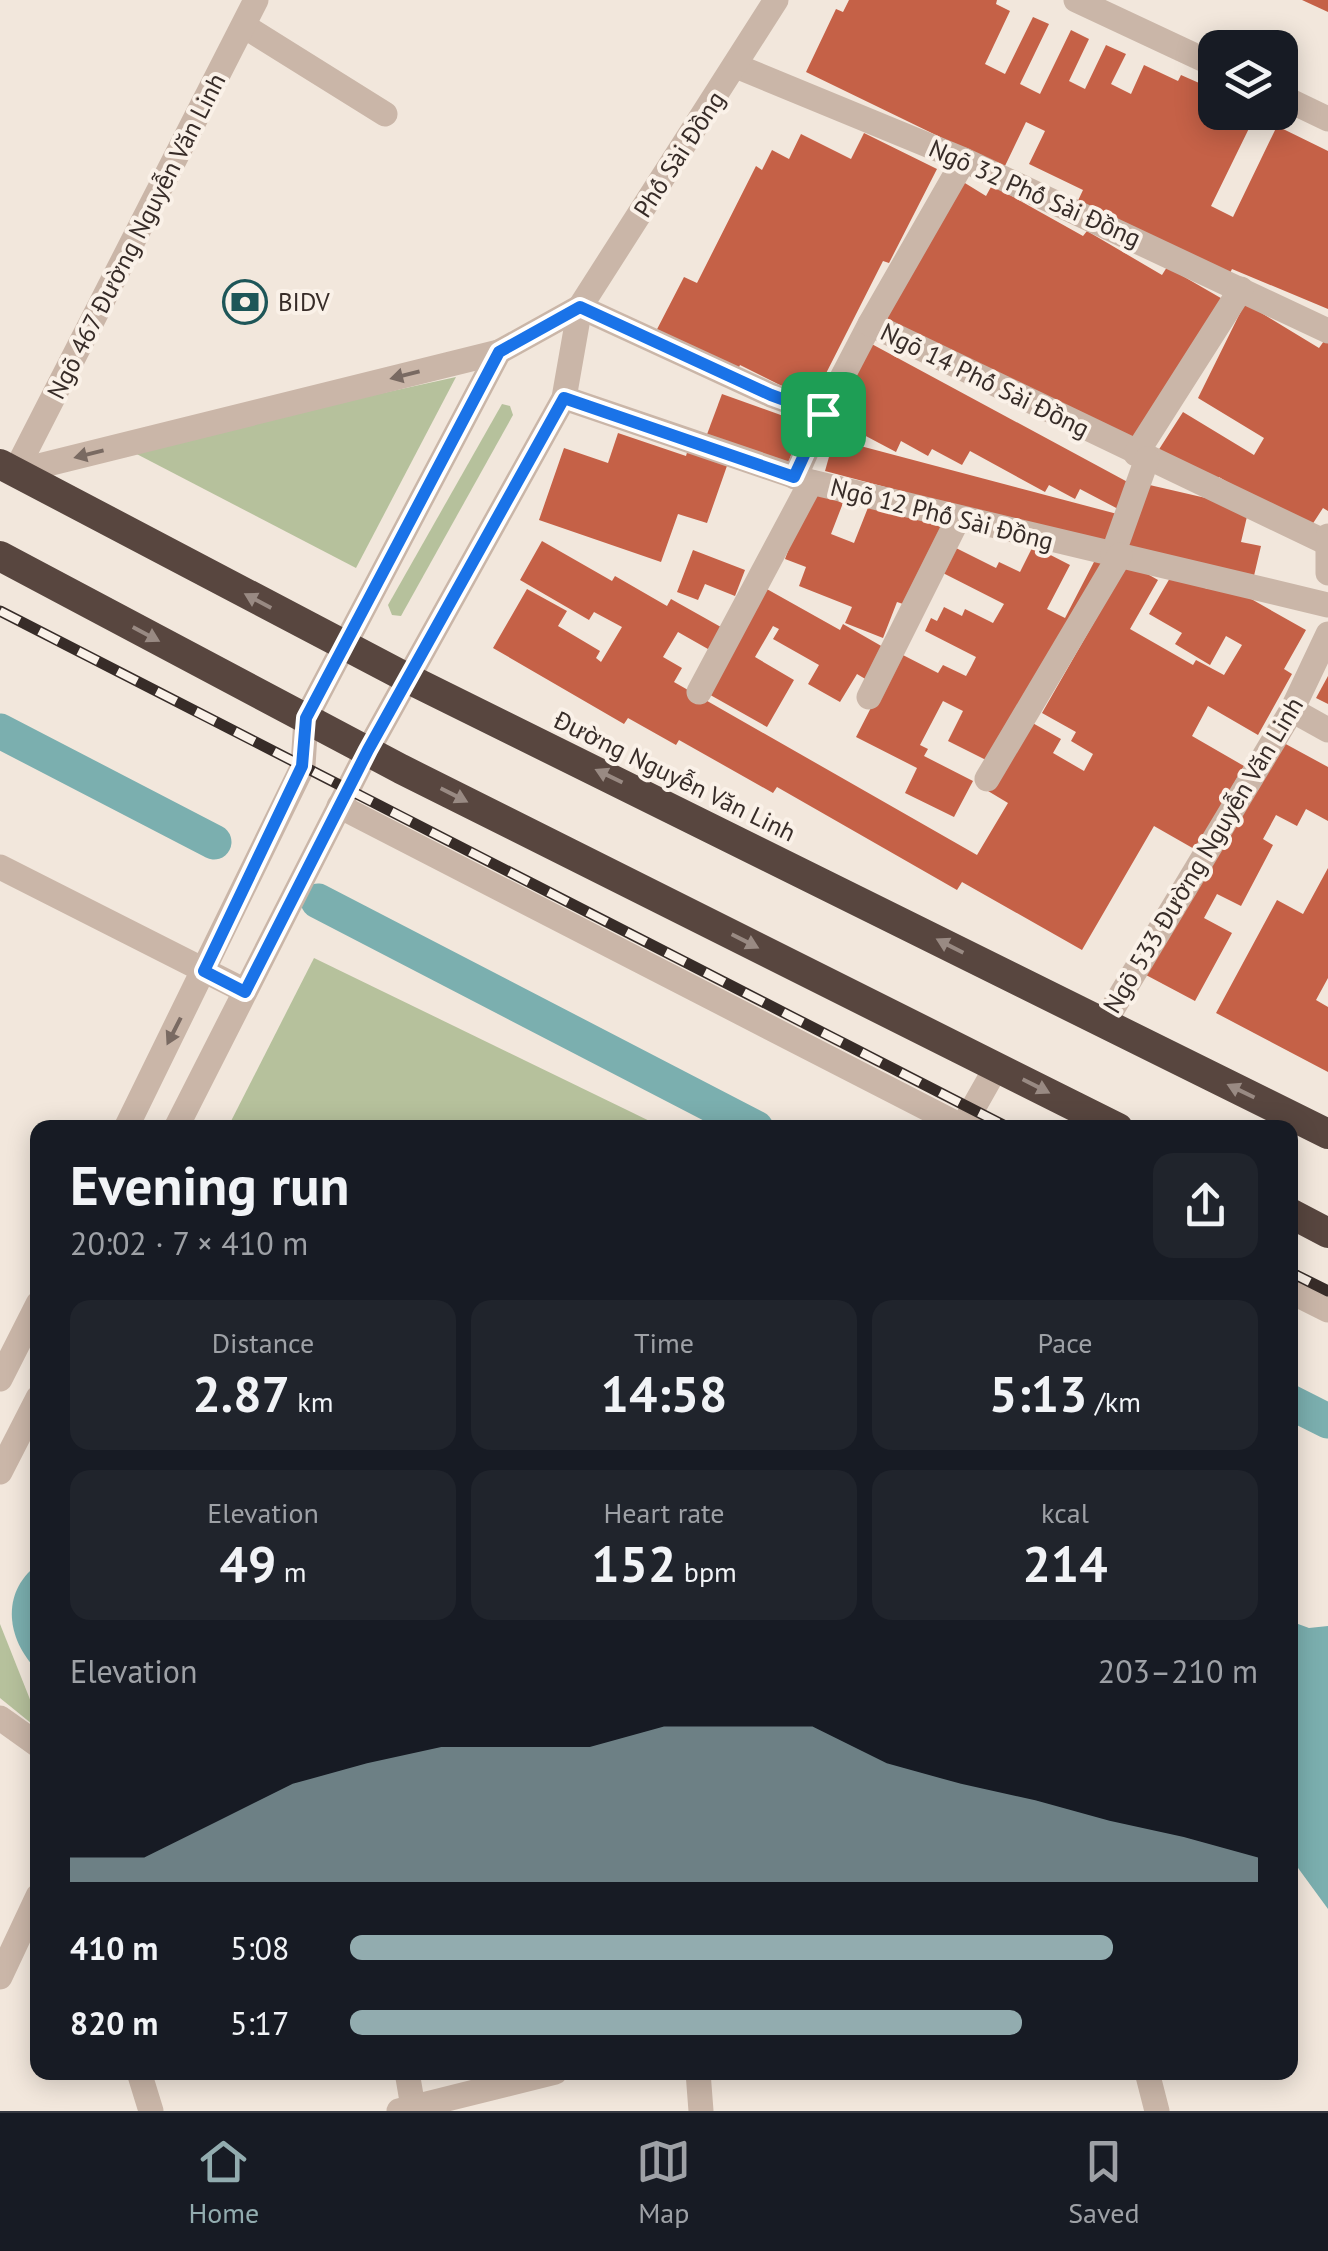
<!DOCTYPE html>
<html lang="en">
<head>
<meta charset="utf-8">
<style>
  body { margin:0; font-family:"PT Sans",sans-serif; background:#20242c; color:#f1f3f6; height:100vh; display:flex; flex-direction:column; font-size:38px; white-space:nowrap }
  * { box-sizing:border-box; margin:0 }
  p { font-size:32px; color:#9ea1a6 }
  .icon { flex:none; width:55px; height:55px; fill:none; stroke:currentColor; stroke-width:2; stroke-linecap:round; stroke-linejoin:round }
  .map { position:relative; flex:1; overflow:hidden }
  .drawer { position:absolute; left:30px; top:1120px; width:1268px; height:960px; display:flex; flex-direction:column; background:#171b24; border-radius:20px; box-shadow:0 5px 25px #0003 }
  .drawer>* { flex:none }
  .buttons { position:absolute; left:1198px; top:30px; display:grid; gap:20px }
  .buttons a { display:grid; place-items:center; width:100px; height:100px; border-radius:20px; background:#171b24; box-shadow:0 5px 25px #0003; font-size:50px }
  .pin { position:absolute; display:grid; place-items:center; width:85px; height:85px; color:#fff; margin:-42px; border-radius:20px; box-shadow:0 5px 15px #0006 }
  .round { display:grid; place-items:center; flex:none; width:105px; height:105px; border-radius:20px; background:#20242c }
  .head { display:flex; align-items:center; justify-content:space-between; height:170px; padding:0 40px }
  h1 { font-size:55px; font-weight:700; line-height:75px }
  .figures { display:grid; grid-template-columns:repeat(3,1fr); gap:15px; height:170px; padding:10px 40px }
  .figures div { display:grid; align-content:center; border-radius:20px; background:#20242c; text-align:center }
  .figures b { font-size:50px; font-weight:700 }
  .figures small { font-size:28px; font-weight:400 }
  .figures p { font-size:28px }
  .chart { height:280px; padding:20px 40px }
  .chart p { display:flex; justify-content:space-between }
  .chart svg { width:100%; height:180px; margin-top:10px; fill:#92acaf; opacity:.7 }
  ul { padding:0 40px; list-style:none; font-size:32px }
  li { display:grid; grid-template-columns:160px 120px 1fr; align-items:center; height:75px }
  li i { height:25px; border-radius:12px; background:#92acaf }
  .menu { display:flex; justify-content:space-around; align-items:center; height:140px; border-top:2px solid #363941; background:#171b24; font-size:28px; color:#9ea1a6 }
  .menu a { display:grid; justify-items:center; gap:5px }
  .menu .selected { color:#92acaf }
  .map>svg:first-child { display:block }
  .green { fill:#b6c19c }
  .water { fill:#7bafaf }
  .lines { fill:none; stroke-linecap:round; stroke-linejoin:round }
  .canal { stroke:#7bafaf; stroke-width:35 }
  .building { fill:#c56147 }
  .minor { stroke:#cab6a8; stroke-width:25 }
  .highway { stroke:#58463f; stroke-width:30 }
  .rail-casing { stroke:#372c28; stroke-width:11 }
  .rail { stroke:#faf1e8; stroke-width:8; stroke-dasharray:22; stroke-linecap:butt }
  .oneway { fill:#796a62 }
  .oneway2 { fill:#998a83 }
  .route-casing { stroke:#fff; stroke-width:20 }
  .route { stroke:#1a73e8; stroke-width:12 }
  .labels { text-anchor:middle; stroke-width:8; stroke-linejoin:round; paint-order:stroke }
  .street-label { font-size:25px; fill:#372c28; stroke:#faf1e8 }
  .poi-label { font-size:25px; fill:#372c28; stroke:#faf1e8; text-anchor:start }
</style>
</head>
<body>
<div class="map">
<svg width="1328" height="2111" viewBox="0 0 1328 2111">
  <rect width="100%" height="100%" fill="#f2e7dc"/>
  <g class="green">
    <polygon points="456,377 356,568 127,449"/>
    <polygon points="502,404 510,406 513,415 401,616 392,615 388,605"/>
    <polygon points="314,958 662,1127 228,1127"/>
    <polygon points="0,1624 37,1717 37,1728 0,1698"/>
  </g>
  <g class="water">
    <path d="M37,1565V1670C7,1640 0,1593 37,1565Z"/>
    <polygon points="1290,1621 1309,1628 1328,1626 1328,1909 1290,1857"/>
  </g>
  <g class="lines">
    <g class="canal">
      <polyline points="0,731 214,842"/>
      <polyline points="318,901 756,1128"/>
      <polyline points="1290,1402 1328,1421"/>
    </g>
  </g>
  <g class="building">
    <polygon points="849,0 997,0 996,4 1010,11 985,64 1005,74 1033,17 1049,24 1020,84 1040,94 1071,30 1089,39 1069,81 1085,89 1106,45 1126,54 1111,84 1131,94 1144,65 1178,81 1181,75 1215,90 1215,112 1257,112 1211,206 1233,217 1277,126 1328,151 1328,309 1232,269 1228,277 1075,207 1083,190 1029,164 1045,131 1026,122 1004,168 806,72 836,9 843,12"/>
    <polygon points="1302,0 1328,0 1328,12"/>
    <polygon points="864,133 937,169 889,263 883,261 812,401 740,365 734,378 653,337 684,277 697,283 756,166 762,170 772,150 789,159 801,134 851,159"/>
    <polygon points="960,180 986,196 992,185 1083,236 1087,231 1162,275 1167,267 1226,301 1135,448 880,316"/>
    <polygon points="1245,303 1319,348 1324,341 1328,343 1328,511 1323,508 1308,531 1219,477 1214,485 1156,454 1183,412 1254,455 1264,438 1198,398"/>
    <polygon points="868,342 1135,486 1122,511 1080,489 1075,499 1049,485 1045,492 970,451 962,465 932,449 928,456 901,441 896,452 828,416"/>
    <polygon points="722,394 803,423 787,466 706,437"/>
    <polygon points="618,433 686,456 688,449 728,463 707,523 678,514 661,562 539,520 564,448 608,463"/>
    <polygon points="834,439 1121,515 1112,547 825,471"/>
    <polygon points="1141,483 1249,508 1241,542 1261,546 1253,580 1125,551"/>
    <polygon points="811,491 843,503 831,534 854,543 871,500 943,528 912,607 897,602 883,638 845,623 852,607 799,586 806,567 785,559"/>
    <polygon points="542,541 612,581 615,576 667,606 671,599 728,631 715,653 678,632 663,657 682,668 674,682 977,855 1008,803 988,791 1029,721 1061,739 1053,753 1084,771 1093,754 1071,741 1076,732 1042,713 1128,563 1158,580 1130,629 1193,665 1196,660 1224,675 1242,645 1226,636 1210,665 1175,644 1182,633 1149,614 1174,571 1207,589 1214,578 1306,630 1284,669 1292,674 1258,735 1208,706 1192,736 1244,766 1196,850 1154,826 1082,950 962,882 957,890 777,787 773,793 679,740 676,745 628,718 624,724 493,648 527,589 567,611 558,626 600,651 596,658 601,662 622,627 594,612 589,620 520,580"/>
    <polygon points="1033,546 1070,565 1047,609 1065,618 1095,560 1108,567 992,763 948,741 963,711 943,701 920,745 928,749 924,756 973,781 954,817 905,793 917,768 856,737 899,653 938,673 943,665 966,676 971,667 976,657 925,631 931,618 937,621 944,607 962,616 965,609 993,623 1004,604 941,572 954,547 996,568 999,562 1020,572"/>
    <polygon points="693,550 745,570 735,596 705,584 698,600 677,592"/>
    <polygon points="765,588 840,630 843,624 890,651 872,683 857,674 840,702 808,684 819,665 773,639 779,629 773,626 755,657 794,680 767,727 705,692"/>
    <polygon points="1328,676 1328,704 1316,698"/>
    <polygon points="1282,742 1328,767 1328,821 1306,809 1297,826 1276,815 1263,839 1273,845 1241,906 1217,894 1204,918 1232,933 1195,1001 1146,975"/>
    <polygon points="1328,868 1328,978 1316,1000 1328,1007 1328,1072 1216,1013 1277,900 1303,914"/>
  </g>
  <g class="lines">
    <g class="minor">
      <polyline points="1076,0 1215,65"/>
      <polyline points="244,26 385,114"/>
      <polyline points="736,66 964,160 1328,331"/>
      <polyline points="1280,96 1328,119"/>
      <polyline points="580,307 771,395 823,414 870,324 1325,542"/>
      <polyline points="870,324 964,160"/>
      <polyline points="564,398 811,482 1328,605"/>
      <polyline points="1136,454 1241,289"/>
      <polyline points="15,472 256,0"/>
      <polyline points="15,472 499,352"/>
      <polyline points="795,477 823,414"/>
      <polyline points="1328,536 1328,573"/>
      <polyline points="1113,554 1147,459"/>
      <polyline points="699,692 811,482"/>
      <polyline points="869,697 958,519"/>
      <polyline points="1292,710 1328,730"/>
      <polyline points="987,779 1120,555"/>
      <polyline points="339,806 965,1128"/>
      <polyline points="0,867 245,991"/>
      <polyline points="1104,1023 1292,710 1328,634"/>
      <polyline points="963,1126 997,1066"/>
      <polyline points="126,1128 303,766 306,718 499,352 580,307"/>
      <polyline points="176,1128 368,750 564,398 580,307 776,0"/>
      <polyline points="1290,1291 1328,1310"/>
      <polyline points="0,1379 38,1304"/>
      <polyline points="0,1472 38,1398"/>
      <polyline points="0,1718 38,1745"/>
      <polyline points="0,1977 38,1896"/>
      <polyline points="139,2072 151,2111"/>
      <polyline points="407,2072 413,2107"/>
      <polyline points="698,2072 701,2111"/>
      <polyline points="1147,2072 1157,2111"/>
      <polyline points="399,2111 555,2072"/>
    </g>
    <g class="highway">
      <polyline points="0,464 409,679 1328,1134"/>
      <polyline points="0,556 401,769 1118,1128"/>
      <polyline points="1290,1213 1328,1233"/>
    </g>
    <g class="rail-casing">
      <g id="rail">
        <polyline points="0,611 1009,1128"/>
        <polyline points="1290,1272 1328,1291"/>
      </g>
    </g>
    <use href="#rail" class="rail"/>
  </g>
  <defs><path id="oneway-solid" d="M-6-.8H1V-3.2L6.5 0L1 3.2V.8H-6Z" transform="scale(2.5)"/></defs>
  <g class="oneway">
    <use href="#oneway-solid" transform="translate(405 375) rotate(166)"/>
    <use href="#oneway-solid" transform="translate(89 454) rotate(166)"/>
    <use href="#oneway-solid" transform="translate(174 1031) rotate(117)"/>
  </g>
  <g class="oneway2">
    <use href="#oneway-solid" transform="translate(258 601) rotate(-152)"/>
    <use href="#oneway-solid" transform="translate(146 634) rotate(28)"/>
    <use href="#oneway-solid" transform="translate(609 776) rotate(-154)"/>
    <use href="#oneway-solid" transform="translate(454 795) rotate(27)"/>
    <use href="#oneway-solid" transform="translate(745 941) rotate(27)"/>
    <use href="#oneway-solid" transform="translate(950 946) rotate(-153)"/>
    <use href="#oneway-solid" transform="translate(1036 1086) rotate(27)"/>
    <use href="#oneway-solid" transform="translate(1241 1091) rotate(-154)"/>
  </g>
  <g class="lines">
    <g class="route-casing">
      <polygon id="route" points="580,307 771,395 823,414 794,477 564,398 368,750 245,992 204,971 302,766 306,718 499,352"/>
    </g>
    <use href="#route" class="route"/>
  </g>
  <defs>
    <g id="bank-ring" transform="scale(2.25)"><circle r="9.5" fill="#faf1e8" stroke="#1e5658" stroke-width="1.5"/><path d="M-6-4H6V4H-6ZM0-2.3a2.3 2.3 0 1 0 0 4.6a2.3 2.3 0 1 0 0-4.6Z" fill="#1e5658"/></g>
  </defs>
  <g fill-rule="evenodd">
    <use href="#bank-ring" x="245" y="302"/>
  </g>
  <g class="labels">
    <g class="street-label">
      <text transform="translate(679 154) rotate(-57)" y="9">Phố Sài Đồng</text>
      <text transform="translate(1035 193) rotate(24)" y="9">Ngõ 32 Phố Sài Đồng</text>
      <text transform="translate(136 236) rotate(-63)" y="9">Ngõ 467 Đường Nguyễn Văn Linh</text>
      <text transform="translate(985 380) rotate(26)" y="9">Ngõ 14 Phố Sài Đồng</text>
      <text transform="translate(942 514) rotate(14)" y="9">Ngõ 12 Phố Sài Đồng</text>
      <text transform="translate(675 776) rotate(26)" y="9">Đường Nguyễn Văn Linh</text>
      <text transform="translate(1203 855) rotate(-59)" y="9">Ngõ 533 Đường Nguyễn Văn Linh</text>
    </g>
    <g class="poi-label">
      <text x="278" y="311">BIDV</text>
    </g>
  </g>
</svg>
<div class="buttons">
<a><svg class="icon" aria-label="layers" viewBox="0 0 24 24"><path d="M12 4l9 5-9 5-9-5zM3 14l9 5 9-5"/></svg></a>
</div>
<div class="pin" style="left:823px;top:414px;background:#1e9e55"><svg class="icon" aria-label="arrive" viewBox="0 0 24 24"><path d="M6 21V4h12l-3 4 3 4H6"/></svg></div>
<section class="drawer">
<div class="head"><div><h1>Evening run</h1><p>20:02 · 7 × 410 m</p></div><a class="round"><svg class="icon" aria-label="share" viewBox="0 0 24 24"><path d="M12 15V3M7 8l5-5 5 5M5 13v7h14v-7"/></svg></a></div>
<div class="figures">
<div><p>Distance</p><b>2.87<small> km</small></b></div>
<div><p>Time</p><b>14:58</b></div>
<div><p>Pace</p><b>5:13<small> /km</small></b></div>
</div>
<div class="figures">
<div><p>Elevation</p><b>49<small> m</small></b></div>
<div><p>Heart rate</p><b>152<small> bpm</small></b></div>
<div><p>kcal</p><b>214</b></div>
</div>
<div class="chart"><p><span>Elevation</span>203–210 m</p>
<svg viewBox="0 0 160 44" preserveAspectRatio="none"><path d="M0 44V38L10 38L20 29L30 20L40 15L50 11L60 11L70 11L80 6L90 6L100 6L110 15L120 20L130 24L140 29L150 33L160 38V44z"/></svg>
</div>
<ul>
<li><b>410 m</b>5:08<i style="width:84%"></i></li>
<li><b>820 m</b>5:17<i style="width:74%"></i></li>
</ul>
</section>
</div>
<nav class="menu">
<a class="selected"><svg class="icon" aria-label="home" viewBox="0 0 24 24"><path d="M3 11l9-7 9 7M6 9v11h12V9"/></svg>Home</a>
<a><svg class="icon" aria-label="map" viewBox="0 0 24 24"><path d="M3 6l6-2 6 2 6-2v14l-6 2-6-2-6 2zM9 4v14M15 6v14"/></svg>Map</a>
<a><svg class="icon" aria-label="saved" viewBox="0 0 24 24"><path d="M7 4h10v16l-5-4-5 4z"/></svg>Saved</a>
</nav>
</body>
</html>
